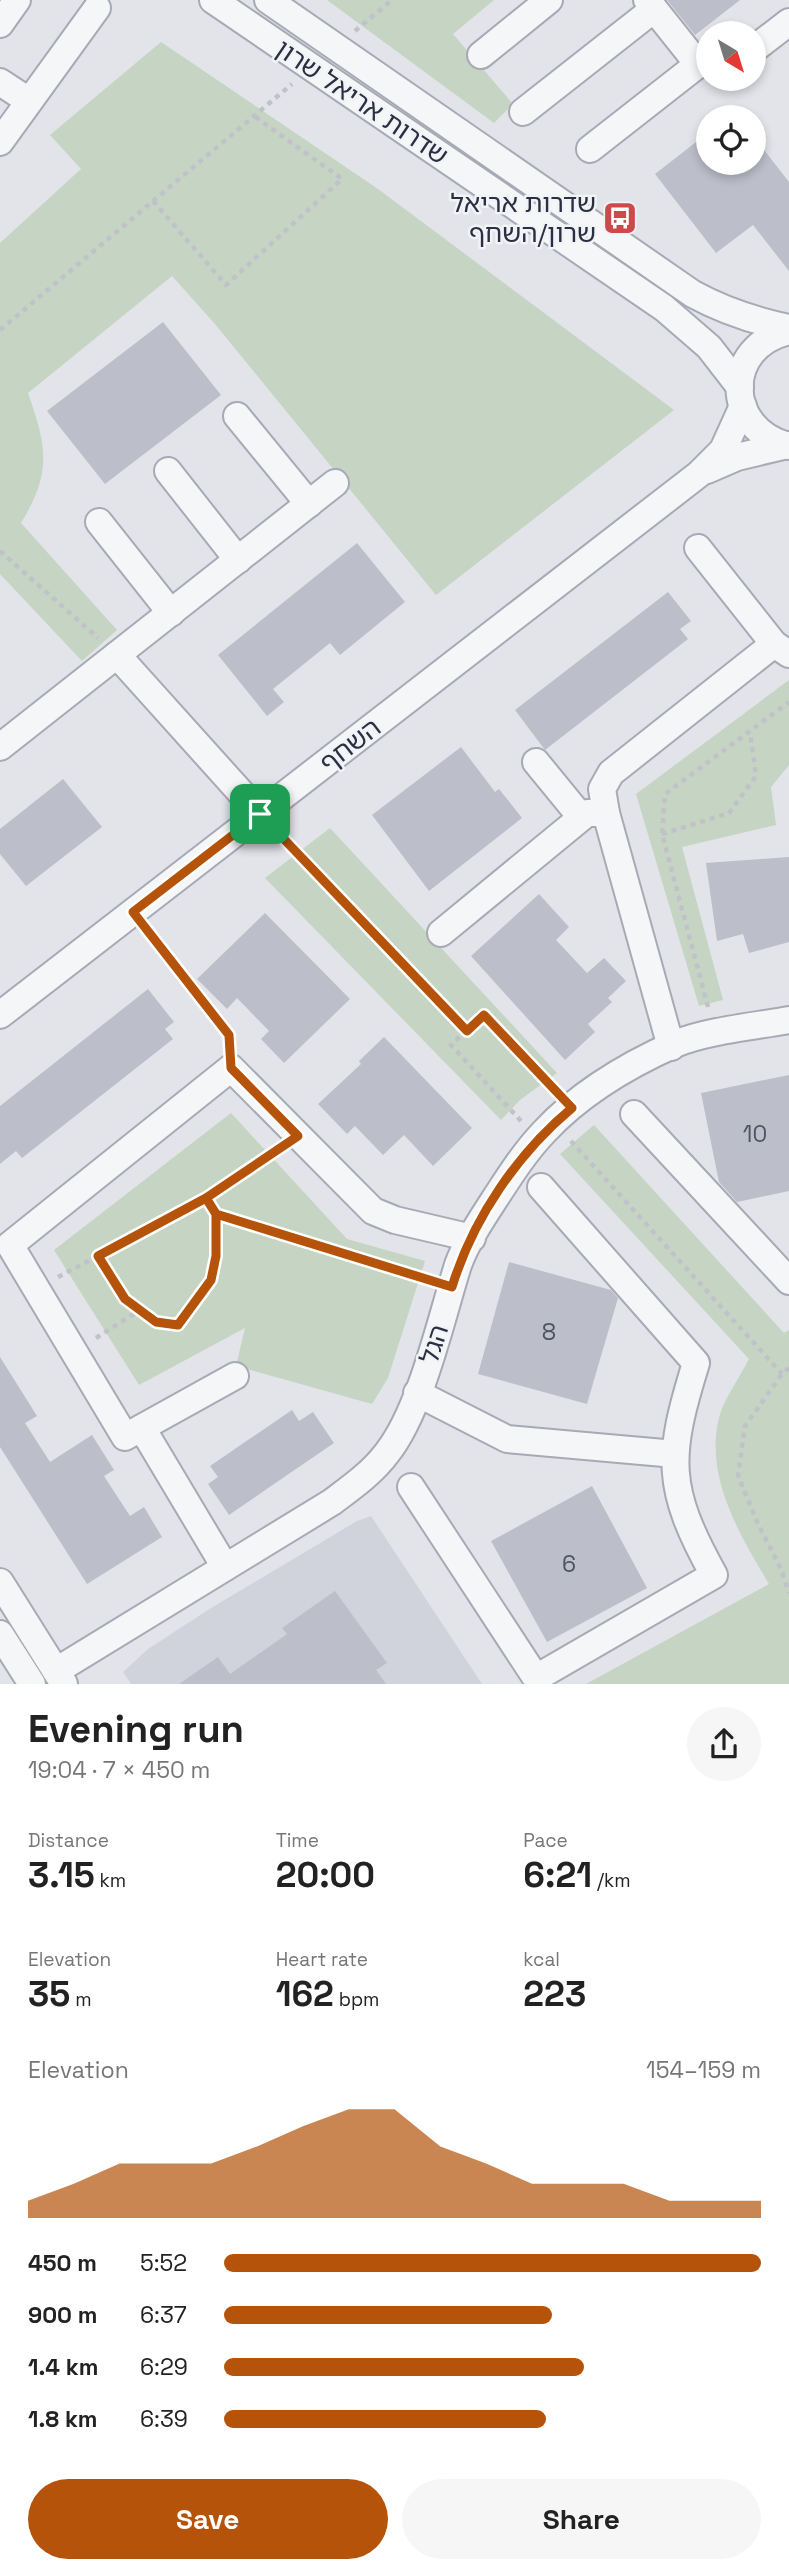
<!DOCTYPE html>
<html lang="en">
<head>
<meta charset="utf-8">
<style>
  body { margin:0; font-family:"Space Grotesk","Noto Sans Hebrew",sans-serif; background:#f6f6f6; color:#222; height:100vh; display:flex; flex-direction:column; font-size:26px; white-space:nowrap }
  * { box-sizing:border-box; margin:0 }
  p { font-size:23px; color:#767676 }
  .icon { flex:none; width:38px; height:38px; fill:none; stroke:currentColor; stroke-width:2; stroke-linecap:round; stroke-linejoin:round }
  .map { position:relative; height:1684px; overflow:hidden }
  .panel { display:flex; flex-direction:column; background:#fff; flex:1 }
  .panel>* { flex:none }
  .needle { width:46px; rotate:142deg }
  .controls { position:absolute; left:696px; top:21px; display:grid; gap:14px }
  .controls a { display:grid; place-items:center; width:70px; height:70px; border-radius:50%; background:#fff; box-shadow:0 4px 10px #0003; font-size:35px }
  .pin { position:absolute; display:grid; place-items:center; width:60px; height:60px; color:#fff; margin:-30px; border-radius:14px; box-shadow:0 4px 10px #0006 }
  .round { display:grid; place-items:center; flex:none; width:74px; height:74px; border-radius:37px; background:#f6f6f6 }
  .headline { display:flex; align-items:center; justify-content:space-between; height:119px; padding:0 28px }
  h1 { font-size:38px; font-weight:600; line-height:52px }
  .metrics { display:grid; grid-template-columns:repeat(3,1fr); gap:10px; height:119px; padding:7px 28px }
  .metrics div { display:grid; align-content:center }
  .metrics b { font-size:35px; font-weight:600 }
  .metrics small { font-size:19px; font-weight:400 }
  .metrics p { font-size:19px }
  .chart { height:196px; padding:14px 28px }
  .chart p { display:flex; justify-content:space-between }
  .chart svg { width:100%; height:126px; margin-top:7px; fill:#b45309; opacity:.7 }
  .button { display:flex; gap:14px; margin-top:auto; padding:14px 28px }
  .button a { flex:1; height:80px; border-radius:42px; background:#b45309; color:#fff; font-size:28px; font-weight:600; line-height:80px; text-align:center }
  .button a+a { background:#f6f6f6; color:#222 }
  ul { padding:0 28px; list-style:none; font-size:23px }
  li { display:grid; grid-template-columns:112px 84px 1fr; align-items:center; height:52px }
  li i { height:18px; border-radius:9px; background:#b45309 }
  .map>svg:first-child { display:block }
  .built { fill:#d0d3dc }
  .green { fill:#c5d4c3 }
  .building { fill:#bcbfca }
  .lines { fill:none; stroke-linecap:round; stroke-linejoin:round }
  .minor-casing { stroke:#a7aab4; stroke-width:30 }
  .path { stroke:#c0c2c9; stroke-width:4.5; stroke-dasharray:5 5; stroke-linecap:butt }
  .minor { stroke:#f5f6f8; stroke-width:26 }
  .route-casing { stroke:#fff; stroke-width:14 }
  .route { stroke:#b45309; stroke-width:9 }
  .labels { text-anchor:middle; stroke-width:5; stroke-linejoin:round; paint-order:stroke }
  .number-label { font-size:23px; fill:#4e5364 }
  .street-label { font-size:26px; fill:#2a2f42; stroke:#f2f3f7 }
  .poi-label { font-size:26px; fill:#2a2f42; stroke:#f2f3f7; text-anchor:end }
</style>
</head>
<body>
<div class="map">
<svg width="789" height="1684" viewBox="0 0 789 1684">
  <rect width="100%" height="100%" fill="#e2e4ea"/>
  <polygon class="built" points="371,1516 482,1684 131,1684 123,1672 148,1649 211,1608 357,1521"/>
  <g class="green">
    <polygon points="327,0 494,0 453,34 513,104 494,123"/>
    <path d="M161,42L378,189L674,410L436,595L215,324L172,276L28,393C47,447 52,472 21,523L117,630L82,661L0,574V243L81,169L50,135Z"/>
    <polygon points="789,680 789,765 771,787 776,825 682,847 723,1000 699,1006 636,794"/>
    <polygon points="330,828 557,1073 520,1100 501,1120 265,878"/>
    <polygon points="231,1113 347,1239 425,1261 388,1378 372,1404 236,1366 245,1328 139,1385 54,1250"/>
    <path d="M594,1125L784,1333L789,1330V1684H586L769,1584C741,1537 706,1480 718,1422C722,1401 739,1379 749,1359L560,1154Z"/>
  </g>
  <g class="building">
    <polygon points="667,0 740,0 695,35"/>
    <polygon points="709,132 709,163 754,163 754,137 789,182 789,271 753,225 716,253 655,174"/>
    <polygon points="163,322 221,395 105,484 47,411"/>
    <polygon points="357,543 405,602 340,655 330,643 273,689 284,702 267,716 218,655"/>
    <polygon points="668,592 691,621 680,629 688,639 545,750 515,710"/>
    <polygon points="461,747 495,792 499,789 522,818 429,891 372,815"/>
    <polygon points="63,779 102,827 26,886 0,854 0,829"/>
    <polygon points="789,857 789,942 749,953 743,934 717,941 706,863"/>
    <polygon points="539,894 569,927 556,940 587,973 604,958 626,981 608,998 612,1002 588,1024 595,1032 565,1060 471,956"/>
    <polygon points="265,913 350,999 284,1063 261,1039 269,1031 237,998 227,1009 197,979"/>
    <polygon points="148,989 174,1022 165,1029 173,1039 22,1158 16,1151 0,1164 0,1106"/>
    <polygon points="384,1037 472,1128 433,1166 404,1135 383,1155 355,1126 347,1134 318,1104 361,1064 359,1061"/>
    <polygon points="789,1075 789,1191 737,1202 719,1182 701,1093"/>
    <polygon points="509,1262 611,1290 618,1298 587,1404 478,1374"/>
    <polygon points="0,1357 37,1416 25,1423 50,1462 92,1435 114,1470 104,1476 130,1516 144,1507 162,1537 87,1584 0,1447"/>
    <polygon points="292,1410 299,1421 313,1412 334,1443 229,1515 208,1484 218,1477 210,1466"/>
    <polygon points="592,1486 647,1588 547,1642 491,1541"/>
    <polygon points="335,1591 387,1663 376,1670 386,1684 179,1684 218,1657 230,1674 287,1634 282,1628"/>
  </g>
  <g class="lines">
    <g class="minor-casing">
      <g id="minor">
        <polyline points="213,0 664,308 709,347 740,387"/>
        <path d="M268,0L693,294C724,311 755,321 789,328"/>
        <polyline points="647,0 698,64"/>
        <polyline points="0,24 17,0"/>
        <polyline points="754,49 789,22"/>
        <polyline points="481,55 549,0"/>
        <polyline points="0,82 29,101"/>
        <polyline points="523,112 654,9"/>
        <polyline points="0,142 97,8"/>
        <polyline points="590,149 705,59 709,59"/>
        <path d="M789,331C723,346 723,429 789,446"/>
        <polyline points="237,416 309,504"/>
        <polyline points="707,470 737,457 787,445"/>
        <polyline points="168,471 238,560"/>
        <polyline points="99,522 171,613"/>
        <polyline points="698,548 774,644 789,654"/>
        <polyline points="117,655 260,814"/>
        <polyline points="0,747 335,483"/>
        <polyline points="536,762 581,817"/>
        <polyline points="441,933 587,813 606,813"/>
        <polyline points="0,1015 699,474 723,450 743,406"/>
        <polyline points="671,1047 606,813 602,789 611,773 774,644"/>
        <polyline points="634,1114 789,1281"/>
        <polyline points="235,1376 125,1437 10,1245 231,1068 373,1211 395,1220 472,1238"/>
        <polyline points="417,1393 507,1439 675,1454"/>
        <polyline points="142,1428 225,1567"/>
        <path d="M411,1487L536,1678L714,1575C665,1487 667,1457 696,1363L541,1187"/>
        <polyline points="0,1582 64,1684"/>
        <polyline points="0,1634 32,1684"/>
        <path d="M56,1671L332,1502C352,1487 372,1473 387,1453C421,1410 441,1319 458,1265C466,1243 481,1220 494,1200C509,1177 524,1153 544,1132C579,1094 628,1065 675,1044C705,1031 756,1026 789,1020"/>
      </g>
    </g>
    <g class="path">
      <polyline points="355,31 392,0"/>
      <polyline points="153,201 226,285 342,179 254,116"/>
      <polyline points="0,330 292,84"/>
      <polyline points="0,551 98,638"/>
      <polyline points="277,831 467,1031"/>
      <polyline points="662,834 729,813 756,776 750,732"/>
      <polyline points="148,932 229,1035 230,1043"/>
      <polyline points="708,1007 662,834 665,794 789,702"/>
      <polyline points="521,1121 451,1045 484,1015 554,1089"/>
      <polyline points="571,1141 782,1374"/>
      <polyline points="207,1198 216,1215 428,1279"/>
      <polyline points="216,1215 216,1256 211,1280 178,1325 156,1322 125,1299 98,1256 207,1198 277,1150"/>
      <polyline points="58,1277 98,1256"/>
      <polyline points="96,1338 140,1310"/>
      <polyline points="789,1368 782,1374 745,1426 738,1475 757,1522 781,1569 789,1593"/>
    </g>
    <use href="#minor" class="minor"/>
  </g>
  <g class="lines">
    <g class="route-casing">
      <path id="route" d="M260,814L133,912L229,1035L231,1068L298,1136L206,1198L216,1214V1256L211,1280L178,1325L156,1322L125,1299L98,1256L206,1198L216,1214L452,1287C473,1218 518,1153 572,1108L484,1015L467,1031L260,814"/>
    </g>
    <use href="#route" class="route"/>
  </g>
  <defs>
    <g id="bus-square" transform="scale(1.75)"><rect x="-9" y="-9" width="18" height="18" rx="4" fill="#cb4b4b" stroke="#f2f3f7"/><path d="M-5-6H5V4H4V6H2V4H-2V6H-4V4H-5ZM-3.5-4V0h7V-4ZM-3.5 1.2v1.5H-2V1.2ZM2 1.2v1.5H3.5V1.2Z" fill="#fff"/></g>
  </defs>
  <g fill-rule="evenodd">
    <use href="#bus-square" x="620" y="218"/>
  </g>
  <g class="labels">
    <g class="number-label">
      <text x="755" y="1142">10</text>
      <text x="549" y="1340">8</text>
      <text x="569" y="1572">6</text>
    </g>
    <g class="street-label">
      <text transform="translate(362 102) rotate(34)" y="9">שדרות אריאל שרון</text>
      <text transform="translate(350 745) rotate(-38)" y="9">השחף</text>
      <text transform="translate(434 1344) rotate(-72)" y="9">הגל</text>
    </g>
    <g class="poi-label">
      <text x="596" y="212">שדרות אריאל<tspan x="596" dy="30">שרון/השחף</tspan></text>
    </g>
  </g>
</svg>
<div class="controls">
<a><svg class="needle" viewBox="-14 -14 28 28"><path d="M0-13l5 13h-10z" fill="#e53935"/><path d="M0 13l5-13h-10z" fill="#767676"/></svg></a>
<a><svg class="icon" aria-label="locate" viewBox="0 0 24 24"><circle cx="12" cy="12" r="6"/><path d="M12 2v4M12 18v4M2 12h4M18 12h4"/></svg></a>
</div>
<div class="pin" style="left:260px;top:814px;background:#1e9e55"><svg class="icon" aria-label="arrive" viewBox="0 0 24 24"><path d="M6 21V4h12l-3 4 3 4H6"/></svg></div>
</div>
<section class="panel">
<div class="headline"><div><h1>Evening run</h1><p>19:04 · 7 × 450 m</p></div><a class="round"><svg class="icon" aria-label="share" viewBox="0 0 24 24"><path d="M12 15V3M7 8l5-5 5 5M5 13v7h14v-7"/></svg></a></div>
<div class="metrics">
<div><p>Distance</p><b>3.15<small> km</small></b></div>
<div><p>Time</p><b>20:00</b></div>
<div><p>Pace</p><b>6:21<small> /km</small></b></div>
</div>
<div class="metrics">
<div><p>Elevation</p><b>35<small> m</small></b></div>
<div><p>Heart rate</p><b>162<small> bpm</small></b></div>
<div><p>kcal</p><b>223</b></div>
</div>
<div class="chart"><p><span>Elevation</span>154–159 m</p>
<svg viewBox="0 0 160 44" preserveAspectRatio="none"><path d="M0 44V38L10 32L20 25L30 25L40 25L50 19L60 12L70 6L80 6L90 19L100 25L110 32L120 32L130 32L140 38L150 38L160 38V44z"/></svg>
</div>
<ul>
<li><b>450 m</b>5:52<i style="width:100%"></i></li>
<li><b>900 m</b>6:37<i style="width:61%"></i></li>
<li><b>1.4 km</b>6:29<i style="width:67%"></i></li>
<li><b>1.8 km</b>6:39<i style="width:60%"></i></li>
</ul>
<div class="button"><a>Save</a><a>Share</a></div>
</section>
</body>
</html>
